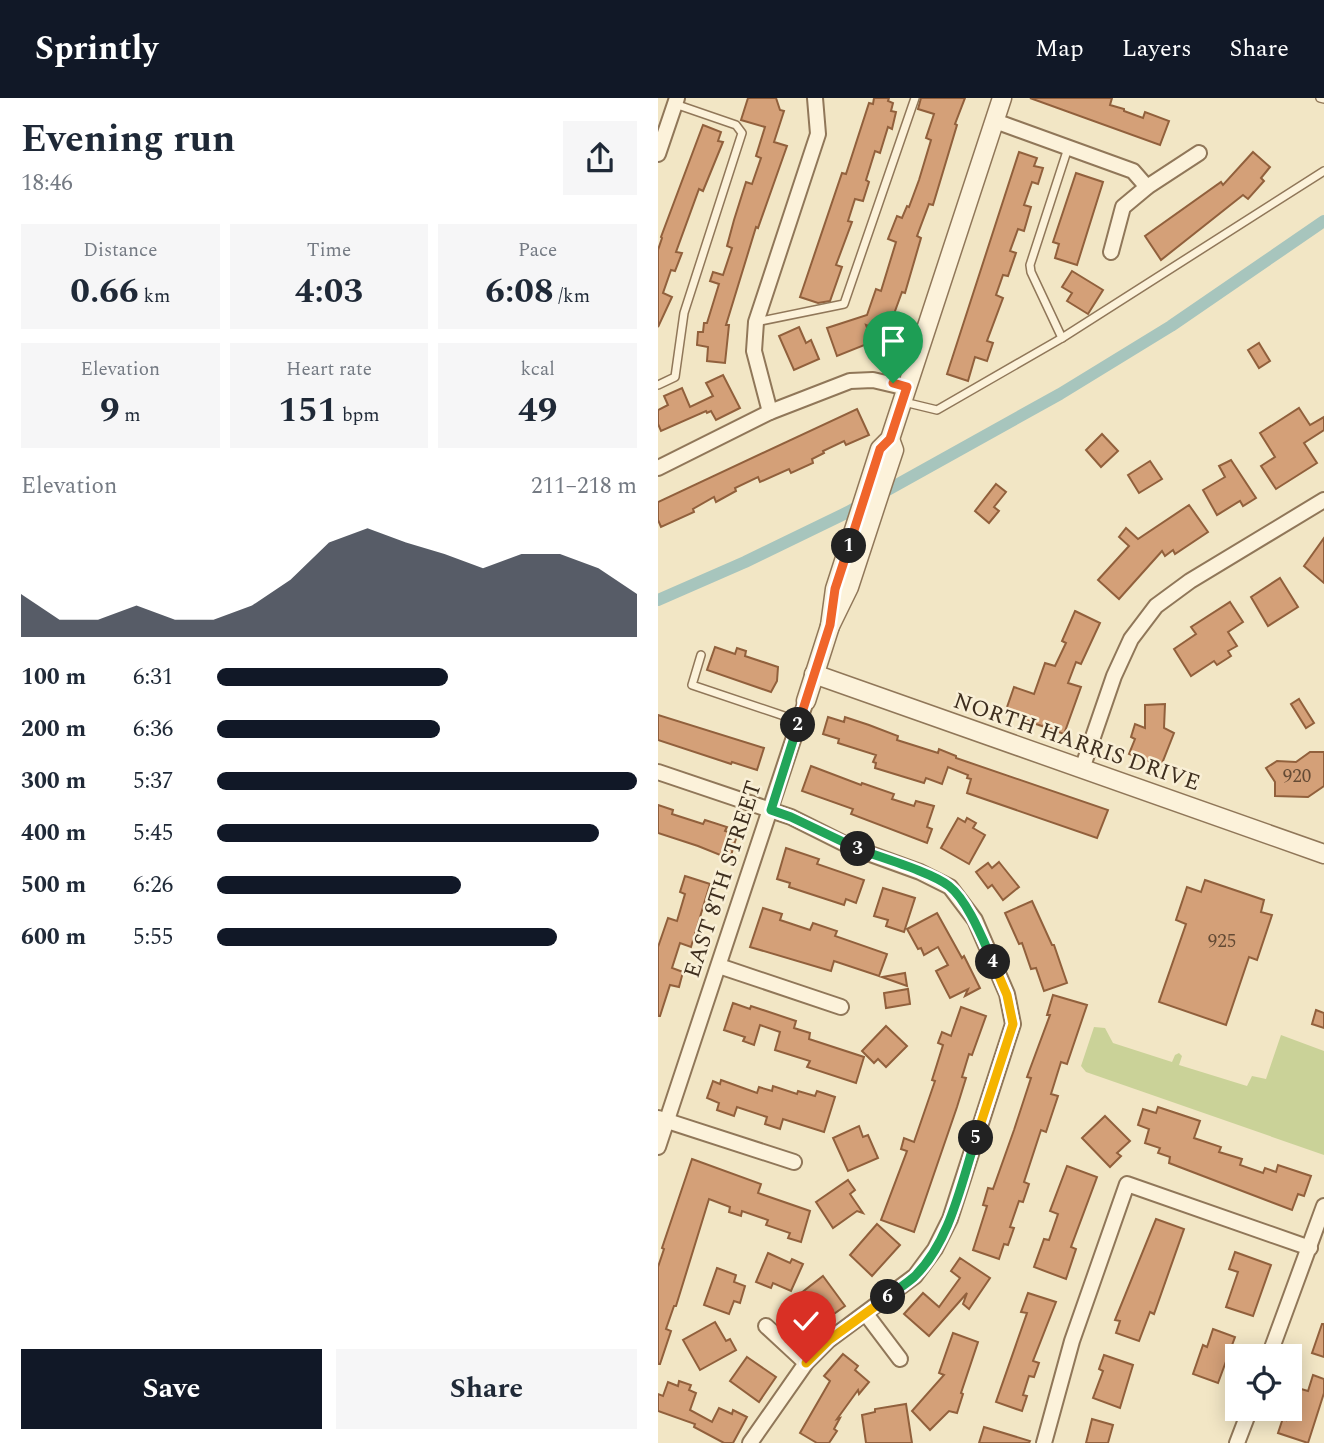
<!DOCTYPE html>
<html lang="en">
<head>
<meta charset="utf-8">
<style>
  body { margin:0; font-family:Spectral,serif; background:#f6f6f7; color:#1f2937; height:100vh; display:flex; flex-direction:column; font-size:26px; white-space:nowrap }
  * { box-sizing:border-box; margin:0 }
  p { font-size:23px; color:#747a83 }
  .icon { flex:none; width:38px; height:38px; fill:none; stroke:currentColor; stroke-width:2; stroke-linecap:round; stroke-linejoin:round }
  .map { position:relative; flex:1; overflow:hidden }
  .panel { display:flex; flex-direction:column; background:#fff; width:658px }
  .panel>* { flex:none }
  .buttons { position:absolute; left:567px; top:1246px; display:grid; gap:14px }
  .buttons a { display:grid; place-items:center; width:77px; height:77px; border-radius:0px; background:#fff; box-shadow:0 4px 18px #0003; font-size:35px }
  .pin { position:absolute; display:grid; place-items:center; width:60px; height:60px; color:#fff; margin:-72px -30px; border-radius:50% 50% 50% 0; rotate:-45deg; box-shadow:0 0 7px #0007 }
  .pin .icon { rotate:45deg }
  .km { position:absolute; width:35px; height:35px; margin:-18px; border-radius:50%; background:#222; color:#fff; font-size:19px; line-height:35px; text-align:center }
  .round { display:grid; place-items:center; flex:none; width:74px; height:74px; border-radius:0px; background:#f6f6f7 }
  .summary { display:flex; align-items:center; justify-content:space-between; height:119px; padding:0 21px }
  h1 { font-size:38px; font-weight:700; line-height:52px }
  .stats { display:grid; grid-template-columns:repeat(3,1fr); gap:10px; height:119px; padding:7px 21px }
  .stats div { display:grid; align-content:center; border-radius:0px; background:#f6f6f7; text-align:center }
  .stats b { font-size:35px; font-weight:700 }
  .stats small { font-size:19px; font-weight:400 }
  .stats p { font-size:19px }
  .chart { height:196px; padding:14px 21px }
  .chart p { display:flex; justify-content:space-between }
  .chart svg { width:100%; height:126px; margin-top:7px; fill:#111827; opacity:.7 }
  .action { display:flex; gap:14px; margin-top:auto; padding:14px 21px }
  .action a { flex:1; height:80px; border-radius:0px; background:#111827; color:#fff; font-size:28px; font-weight:700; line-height:80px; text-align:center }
  .action a+a { background:#f6f6f7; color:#1f2937 }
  ul { padding:0 21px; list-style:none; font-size:23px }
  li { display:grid; grid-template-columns:112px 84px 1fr; align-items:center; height:52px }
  li i { height:18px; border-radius:9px; background:#111827 }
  header { display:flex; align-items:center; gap:42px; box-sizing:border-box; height:98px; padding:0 35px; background:#111827; color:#fff }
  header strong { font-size:33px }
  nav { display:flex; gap:38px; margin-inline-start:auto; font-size:24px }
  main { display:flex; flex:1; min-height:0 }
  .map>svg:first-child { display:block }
  .green { fill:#cad298 }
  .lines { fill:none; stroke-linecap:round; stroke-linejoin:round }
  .canal { stroke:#a7c5bd; stroke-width:12 }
  .building { fill:#d4a078; stroke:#91603c; stroke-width:2 }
  .service-casing { stroke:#907759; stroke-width:10 }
  .minor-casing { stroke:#907759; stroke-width:18 }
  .tertiary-casing { stroke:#907759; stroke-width:21 }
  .service { stroke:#fcf2da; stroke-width:7 }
  .minor { stroke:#fcf2da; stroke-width:14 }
  .tertiary { stroke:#fcf2da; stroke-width:18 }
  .split-1-casing { stroke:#fff; stroke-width:14 }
  .split-2-casing { stroke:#fff; stroke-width:14 }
  .split-3-casing { stroke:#fff; stroke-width:14 }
  .split-4-casing { stroke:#fff; stroke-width:14 }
  .split-5-casing { stroke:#fff; stroke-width:14 }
  .split-6-casing { stroke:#fff; stroke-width:14 }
  .split-7-casing { stroke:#fff; stroke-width:14 }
  .split-1 { stroke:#f0652b; stroke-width:9 }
  .split-2 { stroke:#f0652b; stroke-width:9 }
  .split-3 { stroke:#22a559; stroke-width:9 }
  .split-4 { stroke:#22a559; stroke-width:9 }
  .split-5 { stroke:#f5b400; stroke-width:9 }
  .split-6 { stroke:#22a559; stroke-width:9 }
  .split-7 { stroke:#f5b400; stroke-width:9 }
  .labels { text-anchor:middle; stroke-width:5; stroke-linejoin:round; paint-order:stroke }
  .number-label { font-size:19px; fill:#644a34 }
  .street-label { font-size:23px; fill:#3e2e1e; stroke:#f9efd6 }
</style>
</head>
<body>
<header>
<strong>Sprintly</strong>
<nav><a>Map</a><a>Layers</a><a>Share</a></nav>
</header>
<main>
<section class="panel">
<div class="summary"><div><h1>Evening run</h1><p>18:46</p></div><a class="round"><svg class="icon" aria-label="share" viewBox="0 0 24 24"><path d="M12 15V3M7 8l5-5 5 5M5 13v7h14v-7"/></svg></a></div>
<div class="stats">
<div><p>Distance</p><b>0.66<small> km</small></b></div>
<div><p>Time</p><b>4:03</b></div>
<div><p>Pace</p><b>6:08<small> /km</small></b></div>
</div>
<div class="stats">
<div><p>Elevation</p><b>9<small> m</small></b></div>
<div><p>Heart rate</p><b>151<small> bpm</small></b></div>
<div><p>kcal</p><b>49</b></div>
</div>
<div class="chart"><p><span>Elevation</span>211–218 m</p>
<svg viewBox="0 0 160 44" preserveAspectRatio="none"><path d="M0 44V29L10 38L20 38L30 33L40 38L50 38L60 33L70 24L80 11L90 6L100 11L110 15L120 20L130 15L140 15L150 20L160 29V44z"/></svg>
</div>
<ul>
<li><b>100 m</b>6:31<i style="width:55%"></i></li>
<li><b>200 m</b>6:36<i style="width:53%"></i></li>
<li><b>300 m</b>5:37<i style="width:100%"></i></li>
<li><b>400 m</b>5:45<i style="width:91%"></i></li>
<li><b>500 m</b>6:26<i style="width:58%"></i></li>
<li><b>600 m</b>5:55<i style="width:81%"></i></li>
</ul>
<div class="action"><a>Save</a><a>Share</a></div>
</section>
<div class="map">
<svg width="666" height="1345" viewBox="0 0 666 1345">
  <rect width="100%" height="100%" fill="#f2e6c5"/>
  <polygon class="green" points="436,929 447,930 455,945 514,964 517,957 521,955 524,958 521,967 589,988 594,978 608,981 623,937 666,953 666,1057 428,974 423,968"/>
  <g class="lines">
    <polyline class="canal" points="0,502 87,464 190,414 402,296 513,228 666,123"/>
  </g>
  <g class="building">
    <polygon points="90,0 118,0 122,12 126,13 116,44 129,48 100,130 98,129 68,227 71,227 67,265 49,263 50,249 39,247 40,234 45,234 46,225 49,225 61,186 52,183 55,174 65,177 74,150 69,148 76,122 88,84 94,86 103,60 98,58 107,29 83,22"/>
    <polygon points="216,0 231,0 230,3 235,5 233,13 238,14 234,31 230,29 222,55 217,53 208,82 211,84 205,103 197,101 190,123 194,124 178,167 184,169 172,203 160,205 142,199 184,75 188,76 211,5 215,6"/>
    <polygon points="263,0 307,0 297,26 299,27 275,107 271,106 259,138 263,140 247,195 244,194 229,235 208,227 214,244 179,258 169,230 209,217 218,191 223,193 238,144 230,141 239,118 244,120 249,108 251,109 261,82 273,42 268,40 276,16 260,11"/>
    <polygon points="372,0 454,0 452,7 466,11 466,13 485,20 487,14 511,23 502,47"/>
    <polygon points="45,27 63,34 60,43 65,44 45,93 41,91 18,154 24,155 17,173 13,172 5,195 14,199 0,229 0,152 4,140 3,139"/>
    <polygon points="361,54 379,60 376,68 385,70 380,86 374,84 366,107 373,109 366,133 360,131 352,153 358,155 350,178 345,177 338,197 345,200 329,243 335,245 329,263 317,259 310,283 289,276"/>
    <polygon points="595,54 612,69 603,80 606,83 590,101 585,97 503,162 487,138 563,84 565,87"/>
    <polygon points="418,75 445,84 419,167 397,160 401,146 395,144"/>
    <polygon points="414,173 445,192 430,216 409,203 414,195 404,189"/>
    <polygon points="141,229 148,245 153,242 161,261 136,272 121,238"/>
    <polygon points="601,245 612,263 601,270 590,252"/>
    <polygon points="65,277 82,310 58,322 53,313 49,315 48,313 3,333 0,326 0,312 10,307 6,298 24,290 32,309 55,298 48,285"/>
    <polygon points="641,310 652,327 666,319 666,332 646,345 659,365 618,391 603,368 617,359 602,335"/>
    <polygon points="199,311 211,337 188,347 186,343 165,353 166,355 154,361 155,365 133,375 131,371 102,384 100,379 77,390 78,393 58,404 56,399 35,411 36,414 3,429 0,422 0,404"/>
    <polygon points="444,336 460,353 443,369 428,352"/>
    <polygon points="573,362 598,400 585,408 582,403 559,417 545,392 567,379 561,368"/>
    <polygon points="492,363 504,381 481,395 470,377"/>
    <polygon points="338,386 348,394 336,409 341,413 331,425 317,413"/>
    <polygon points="531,407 550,434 517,456 515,452 507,458 504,453 461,501 440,482 471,448 461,439 468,430 480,441"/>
    <polygon points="666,440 666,485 646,468"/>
    <polygon points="622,480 640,509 610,528 593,499"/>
    <polygon points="572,504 585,524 570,534 579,548 570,553 573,558 559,567 556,563 533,578 516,551 538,536 533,529"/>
    <polygon points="417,513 442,525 423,566 418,564 410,585 423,589 406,636 347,615 356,589 376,596 387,565 397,568 408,545 404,543"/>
    <polygon points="57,549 77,556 79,550 88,553 87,558 120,569 119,583 113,594 49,572"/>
    <polygon points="641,601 656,625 648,630 633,606"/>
    <polygon points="507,606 506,630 516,635 503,668 471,656 477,641 473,639 477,626 487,630 487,607"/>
    <polygon points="0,617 106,650 99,672 74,664 73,666 0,642"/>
    <polygon points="170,619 186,624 187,619 211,627 240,638 239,642 280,655 281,651 298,658 298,660 450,712 439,740 309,695 313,681 309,680 310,677 290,669 284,686 268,680 266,685 217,670 218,665 215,664 218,657 180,645 181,641 165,636"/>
    <polygon points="652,654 666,654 666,688 650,699 617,698 617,684 608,670 619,663 638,664"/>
    <polygon points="153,668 203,687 204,685 236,696 234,701 256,708 258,703 276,708 269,729 274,731 269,745 193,716 195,711 144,693"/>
    <polygon points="0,707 15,712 14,716 45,726 47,722 69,729 67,733 79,737 72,761 40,748 0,735"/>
    <polygon points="300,720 307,724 309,720 318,725 315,730 327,737 311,766 283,750"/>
    <polygon points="128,750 161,761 159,766 206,782 198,805 188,801 186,807 131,789 132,785 119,781"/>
    <polygon points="341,764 361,789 345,802 334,787 330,790 318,774 330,765 334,770"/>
    <polygon points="27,778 52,786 33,849 22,845 14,870 25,874 21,889 12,887 2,918 0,918 0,849 10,820 19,823 27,796 22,794"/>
    <polygon points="547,782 606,802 603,814 614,817 599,862 591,859 568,927 501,904 528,826 518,822 529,789 543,794"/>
    <polygon points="225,790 257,800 246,834 228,828 230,822 216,818"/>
    <polygon points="374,803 394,847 396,847 409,885 386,893 378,870 373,871 364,845 361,846 347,815"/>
    <polygon points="105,810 124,816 122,822 152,832 155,825 179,833 177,838 229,856 221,878 176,863 173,873 92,849"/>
    <polygon points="279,815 304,860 306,858 322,890 307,898 310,891 292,900 278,873 290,867 280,849 266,857 263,850 260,851 249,831"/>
    <polygon points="247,875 249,888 224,879"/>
    <polygon points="250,891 252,906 228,910 226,895"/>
    <polygon points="395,897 429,907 409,966 403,964 393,996 400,998 388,1034 383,1032 366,1084 371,1086 365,1104 361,1103 352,1129 356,1130 350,1147 346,1146 341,1161 315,1152 329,1108 325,1107 330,1090 335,1091 356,1032 373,980 369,979 392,917 389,917"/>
    <polygon points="75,905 92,911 93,908 138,923 136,930 152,935 151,941 206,959 198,985 149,969 152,963 117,952 122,934 102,927 96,947 85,943 87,939 66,932"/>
    <polygon points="303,909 328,918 314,957 311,956 304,979 308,980 299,1009 256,1134 223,1122 249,1053 243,1051 246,1040 256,1044 277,983 274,982 285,947 280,945 284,934 293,938"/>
    <polygon points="658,912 666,915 666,930 654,926"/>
    <polygon points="228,928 249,948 228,969 220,961 216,965 204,953"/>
    <polygon points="63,982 99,995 101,989 114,993 115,988 139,996 140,993 157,998 159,993 177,999 166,1034 125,1021 122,1031 107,1026 109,1019 79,1009 76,1018 59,1012 61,1005 49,1000 55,983 62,986"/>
    <polygon points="500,1009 542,1023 536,1040 563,1049 561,1054 584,1061 582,1067 605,1075 607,1070 618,1074 620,1067 653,1078 646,1098 640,1096 634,1112 511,1065 512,1059 500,1055 502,1050 487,1045 491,1031 480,1027 485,1011 498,1015"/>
    <polygon points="447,1018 472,1043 459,1055 463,1058 452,1069 424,1040"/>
    <polygon points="201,1028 205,1039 210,1037 220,1060 190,1073 175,1040"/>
    <polygon points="34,1061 103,1086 100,1095 152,1113 143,1144 130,1140 132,1135 108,1127 110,1122 84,1113 83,1118 71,1114 72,1109 51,1101 18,1208 16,1208 8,1231 13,1233 2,1266 0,1266 0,1169 6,1151 4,1150"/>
    <polygon points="409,1068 439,1079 413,1149 418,1151 408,1181 376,1169 386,1141 391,1142 400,1116 392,1113"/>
    <polygon points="190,1082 197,1092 192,1096 205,1115 199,1113 175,1130 158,1104"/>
    <polygon points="498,1121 526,1131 496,1216 492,1214 481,1243 458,1235 462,1223 457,1222"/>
    <polygon points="219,1126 242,1147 214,1178 192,1157"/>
    <polygon points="577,1154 613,1167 595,1218 568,1209 580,1174 571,1171"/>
    <polygon points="110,1155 132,1165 134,1161 145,1166 133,1193 115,1185 113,1190 98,1184"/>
    <polygon points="302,1160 332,1180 311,1211 305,1206 309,1195 271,1238 246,1216 265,1195 281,1209 302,1180 293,1173"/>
    <polygon points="59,1170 78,1177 76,1184 87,1188 82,1205 76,1203 71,1216 46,1207"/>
    <polygon points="165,1178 187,1208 159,1228 138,1199"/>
    <polygon points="370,1195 398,1204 375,1263 381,1265 376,1279 371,1278 365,1297 369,1298 364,1313 338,1304 369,1215 363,1214"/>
    <polygon points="57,1224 68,1243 72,1241 78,1252 42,1272 25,1242"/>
    <polygon points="664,1226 666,1226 666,1259 654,1255"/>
    <polygon points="555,1231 577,1239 560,1285 535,1276 545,1247 549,1249"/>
    <polygon points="295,1235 320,1244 303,1295 305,1296 299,1315 291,1313 272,1332 254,1313 286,1277 281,1275"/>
    <polygon points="185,1256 200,1268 197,1272 211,1284 201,1296 200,1292 179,1321 182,1320 176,1331 179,1333 171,1345 159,1345 142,1335 172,1283 166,1278"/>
    <polygon points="446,1257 475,1267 462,1310 435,1300 445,1273 441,1271"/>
    <polygon points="89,1259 118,1279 101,1304 72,1283"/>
    <polygon points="655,1277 666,1281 666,1295 650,1345 620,1335 625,1320 628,1322 634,1303 632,1301 636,1289 650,1293"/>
    <polygon points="21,1283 33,1287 31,1292 38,1295 32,1312 54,1324 61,1310 74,1316 75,1312 89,1319 75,1345 66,1345 36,1329 37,1326 0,1313 0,1296 5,1298 10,1284 20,1288"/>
    <polygon points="248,1306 254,1345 208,1345 204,1317 217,1314 217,1311"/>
    <polygon points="434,1321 455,1327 450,1345 428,1345"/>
    <polygon points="326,1329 372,1343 371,1345 321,1345"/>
  </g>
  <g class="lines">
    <g class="service-casing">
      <g id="service">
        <polyline points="662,0 666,1"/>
        <polyline points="98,224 186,206 257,0"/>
        <polyline points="404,240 373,174 372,167 410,50"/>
        <polyline points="0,287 17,279 26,215 84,35 78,27 17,6"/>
        <polyline points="246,304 279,312 404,240 666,73"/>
        <polyline points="43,557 34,587 141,623"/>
      </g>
    </g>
    <g class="minor-casing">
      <g id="minor">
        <polyline points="337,23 475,73 489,89"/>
        <polyline points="0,56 19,0"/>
        <polyline points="453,154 465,109 489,89 541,55"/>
        <polyline points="112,314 96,253 98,224 160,36 157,0"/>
        <polyline points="0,370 112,314 192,283 215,282 249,290"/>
        <polyline points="424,671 456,578 473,541 498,508 532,483 666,402"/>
        <polyline points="0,674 133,719 193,749 262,774 292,789 317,822 349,896 355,926 292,1121 277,1151 257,1178 171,1242 148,1265 92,1345"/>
        <polyline points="61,868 183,909"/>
        <polyline points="0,1020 136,1064"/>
        <polyline points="0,1049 148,603"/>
        <polyline points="208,1216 242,1261"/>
        <polyline points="108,1228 148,1265"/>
        <polyline points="611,1258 666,1108"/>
        <polyline points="386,1345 414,1243 469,1086 652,1150"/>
        <polyline points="579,1345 592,1311"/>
      </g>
    </g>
    <g class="tertiary-casing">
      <g id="tertiary">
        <polyline points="172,528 177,491 222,351 232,341 344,0"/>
        <polyline points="156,576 666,756"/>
        <polyline points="148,603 172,528 191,489 226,382 236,352 232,341"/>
      </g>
    </g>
    <use href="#service" class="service"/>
    <use href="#minor" class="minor"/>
    <use href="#tertiary" class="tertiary"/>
  </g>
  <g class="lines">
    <g class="split-1-casing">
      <polyline id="split-1" points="191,448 222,351 232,341 249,289 235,285"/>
    </g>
    <g class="split-2-casing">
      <polyline id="split-2" points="140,627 172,527 177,491 191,448"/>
    </g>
    <g class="split-3-casing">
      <polyline id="split-3" points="140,627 113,712 133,719 200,751"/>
    </g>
    <g class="split-4-casing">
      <path id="split-4" d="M200,751C224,760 273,774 291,788C310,803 325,842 335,864"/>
    </g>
    <g class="split-5-casing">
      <polyline id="split-5" points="318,1040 355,926 349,897 335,864"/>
    </g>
    <g class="split-6-casing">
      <path id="split-6" d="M230,1199C238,1192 248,1186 256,1179C292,1144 303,1086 318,1040"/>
    </g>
    <g class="split-7-casing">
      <polyline id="split-7" points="148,1265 171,1242 230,1199"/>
    </g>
    <use href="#split-1" class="split-1"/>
    <use href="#split-2" class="split-2"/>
    <use href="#split-3" class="split-3"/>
    <use href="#split-4" class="split-4"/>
    <use href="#split-5" class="split-5"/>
    <use href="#split-6" class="split-6"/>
    <use href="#split-7" class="split-7"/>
  </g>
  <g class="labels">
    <g class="number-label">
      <text x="639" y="684">920</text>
      <text x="564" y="849">925</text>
    </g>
    <g class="street-label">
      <text transform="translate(419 643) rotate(19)" y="8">NORTH HARRIS DRIVE</text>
      <text transform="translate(64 781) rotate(-72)" y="8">EAST 8TH STREET</text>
    </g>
  </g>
</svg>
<div class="buttons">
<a><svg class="icon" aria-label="locate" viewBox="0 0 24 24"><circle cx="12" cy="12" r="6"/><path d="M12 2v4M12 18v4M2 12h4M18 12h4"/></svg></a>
</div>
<div class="pin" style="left:235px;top:285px;background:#1e9e55"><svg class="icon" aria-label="arrive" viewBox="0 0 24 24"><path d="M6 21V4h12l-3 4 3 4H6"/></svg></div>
<div class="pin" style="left:148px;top:1265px;background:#d93025"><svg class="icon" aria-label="check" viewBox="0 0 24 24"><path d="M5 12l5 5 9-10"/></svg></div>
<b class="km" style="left:191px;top:448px">1</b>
<b class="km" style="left:140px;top:627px">2</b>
<b class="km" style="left:200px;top:751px">3</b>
<b class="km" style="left:335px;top:864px">4</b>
<b class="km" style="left:318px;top:1040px">5</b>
<b class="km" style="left:230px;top:1199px">6</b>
</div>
</main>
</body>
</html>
